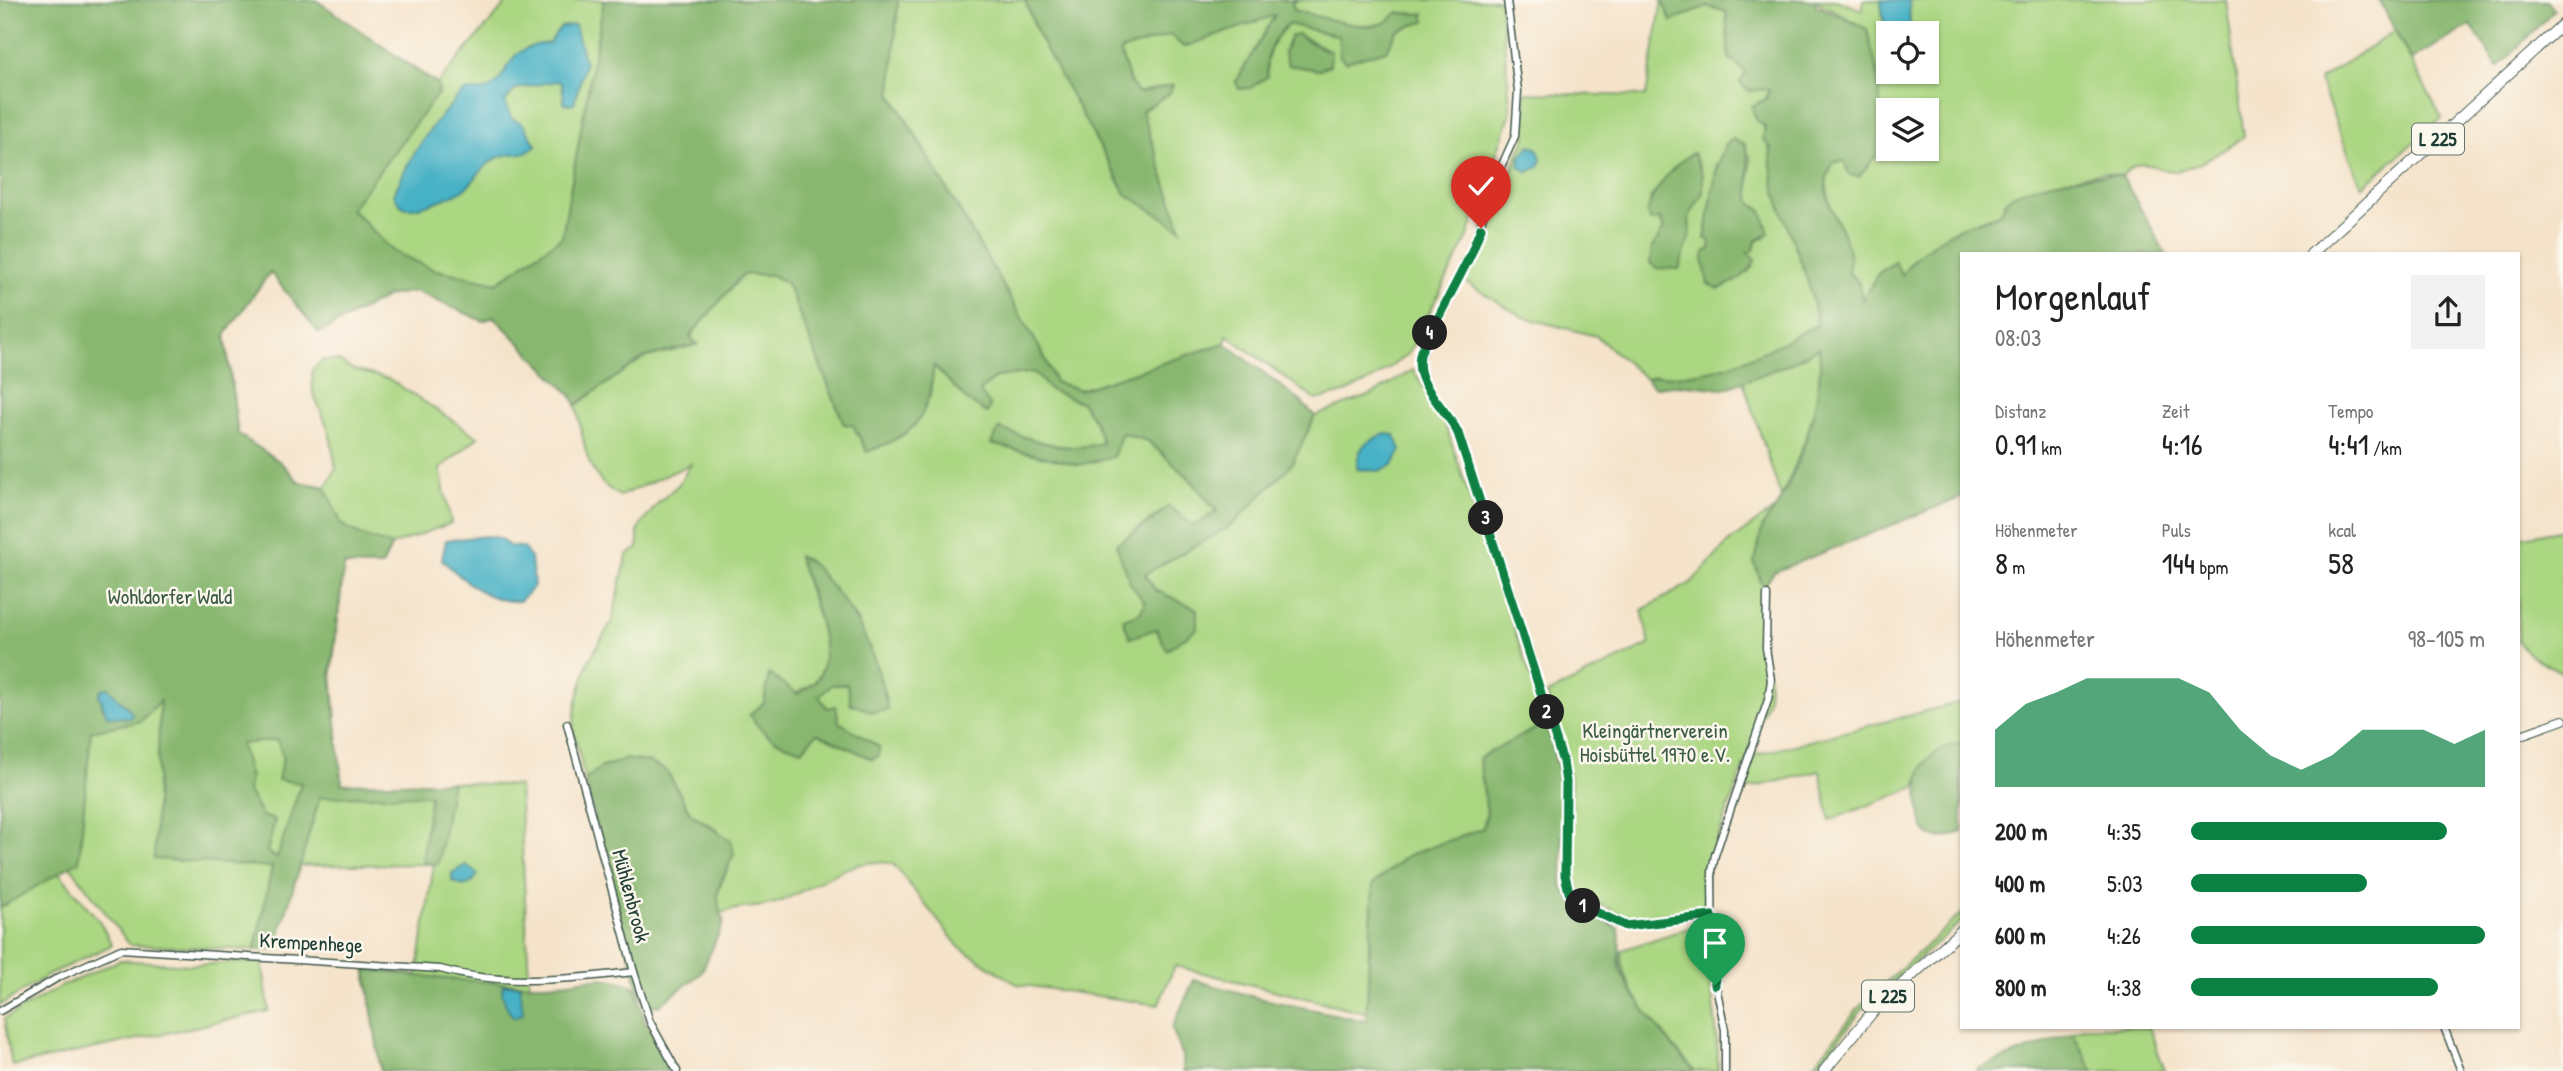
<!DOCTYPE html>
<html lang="de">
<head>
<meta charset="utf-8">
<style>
  body { margin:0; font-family:"Patrick Hand",sans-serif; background:#f2f2f2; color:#222; height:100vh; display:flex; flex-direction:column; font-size:26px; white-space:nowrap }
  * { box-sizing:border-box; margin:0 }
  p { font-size:23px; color:#767676 }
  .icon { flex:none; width:38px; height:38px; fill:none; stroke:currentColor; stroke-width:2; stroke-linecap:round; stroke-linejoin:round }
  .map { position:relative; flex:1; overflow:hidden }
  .sheet { position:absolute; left:1960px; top:252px; width:560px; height:777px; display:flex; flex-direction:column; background:#fff; border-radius:0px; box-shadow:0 2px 5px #0004 }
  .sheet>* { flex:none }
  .fabs { position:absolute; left:1876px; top:21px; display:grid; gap:14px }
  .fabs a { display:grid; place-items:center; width:63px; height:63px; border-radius:0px; background:#fff; box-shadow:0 2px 5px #0004; font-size:35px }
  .pin { position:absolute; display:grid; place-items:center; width:60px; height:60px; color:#fff; margin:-72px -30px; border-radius:50% 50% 50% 0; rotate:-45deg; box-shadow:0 0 7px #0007 }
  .pin .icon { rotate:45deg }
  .km { position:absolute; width:35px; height:35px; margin:-18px; border-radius:50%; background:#222; color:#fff; font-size:19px; line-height:35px; text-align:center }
  .round { display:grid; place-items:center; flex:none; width:74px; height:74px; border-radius:0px; background:#f2f2f2 }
  .overview { display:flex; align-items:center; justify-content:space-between; height:119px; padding:0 35px }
  h1 { font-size:38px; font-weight:600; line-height:52px }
  .figures { display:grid; grid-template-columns:repeat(3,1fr); gap:10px; height:119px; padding:7px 35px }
  .figures div { display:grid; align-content:center }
  .figures b { font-size:30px; font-weight:600 }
  .figures small { font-size:19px; font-weight:400 }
  .figures p { font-size:19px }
  .chart { height:196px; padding:14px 35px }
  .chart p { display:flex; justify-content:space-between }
  .chart svg { width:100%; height:126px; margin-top:7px; fill:#0b8043; opacity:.7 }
  ul { padding:0 35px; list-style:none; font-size:23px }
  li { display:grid; grid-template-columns:112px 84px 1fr; align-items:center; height:52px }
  li i { height:18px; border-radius:9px; background:#0b8043 }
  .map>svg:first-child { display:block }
  .green { fill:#abd682; stroke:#658a5b; stroke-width:2; fill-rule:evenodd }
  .forest { fill:#88b770; stroke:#547a52; stroke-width:2; fill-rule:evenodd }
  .water { fill:#47b1c6; stroke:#33777d; stroke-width:2 }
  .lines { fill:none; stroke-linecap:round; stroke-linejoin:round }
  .minor-casing { stroke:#3f564a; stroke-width:9 }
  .tertiary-casing { stroke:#3f564a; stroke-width:10 }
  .primary-casing { stroke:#3f564a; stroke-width:12 }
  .minor { stroke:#fff; stroke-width:6 }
  .tertiary { stroke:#fff; stroke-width:8 }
  .primary { stroke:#fff; stroke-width:10 }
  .route-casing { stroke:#fff; stroke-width:14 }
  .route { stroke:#0b8043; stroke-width:9 }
  .labels { text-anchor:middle; stroke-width:5; stroke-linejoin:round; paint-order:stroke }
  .shield { fill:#fbf7ec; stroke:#61756b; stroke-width:2 }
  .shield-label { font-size:19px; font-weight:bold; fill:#1f3d34 }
  .park-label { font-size:21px; fill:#3b5c44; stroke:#fbf7ec }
  .street-label { font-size:21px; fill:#1f3d34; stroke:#fbf7ec }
</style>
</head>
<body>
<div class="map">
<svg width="2563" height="1071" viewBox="0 0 2563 1071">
  <rect width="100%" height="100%" fill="#fbf7ec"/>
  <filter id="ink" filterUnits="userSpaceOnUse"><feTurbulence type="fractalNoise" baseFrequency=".0143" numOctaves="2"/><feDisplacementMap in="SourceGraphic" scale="14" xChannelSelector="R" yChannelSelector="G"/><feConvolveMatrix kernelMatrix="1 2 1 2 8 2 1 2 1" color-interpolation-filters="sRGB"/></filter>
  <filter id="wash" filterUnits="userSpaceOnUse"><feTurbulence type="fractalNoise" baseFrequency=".00686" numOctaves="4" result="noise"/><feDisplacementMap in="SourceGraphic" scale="28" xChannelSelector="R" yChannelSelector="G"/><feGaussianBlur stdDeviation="1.57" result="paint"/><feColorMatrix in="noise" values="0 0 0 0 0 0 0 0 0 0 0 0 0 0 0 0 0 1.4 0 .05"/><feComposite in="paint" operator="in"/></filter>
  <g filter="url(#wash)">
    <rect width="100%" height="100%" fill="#f5e3ca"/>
    <g class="green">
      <polygon points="0,0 174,0 270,272 225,335 238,434 264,454 280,462 299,482 326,487 336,468 329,430 313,393 312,370 323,360 339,361 354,370 389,379 478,437 440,469 451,523 392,545 382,566 344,565 332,672 341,784 452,782 519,786 534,1071 381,1071 365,967 417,975 434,864 273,866 255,950 130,945 70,866 59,873 100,922 112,945 52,973 0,1005"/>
      <polygon points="509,0 604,0 562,237 497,283 432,269 394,252 351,208 439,92 437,84"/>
      <path d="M898,0H1025L1039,37L1175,211L1141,111L1169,94L1172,86L1138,93L1130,82L1120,51L1170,35L1276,14L1236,81L1267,76C1263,57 1274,37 1289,24L1339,36V55L1397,31L1423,14L1397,13C1393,16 1388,21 1384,23C1365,32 1313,15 1294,10L1292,2L1298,0H1500L1511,112L1467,239L1408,354L1374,379L1344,393L1316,400L1227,335L1225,343L1079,390L1055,382L1043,354L891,93ZM1297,34L1331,51L1284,52Z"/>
      <path d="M1662,0L1672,21L1707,6L1726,12L1729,58L1769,88L1766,99L1753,106C1773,138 1769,164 1779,199C1792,242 1812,280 1817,325L1745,362L1716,371L1646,379L1596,336L1523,317L1462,280L1485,241L1498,190L1512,170L1526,136L1525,93L1646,96ZM1689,155L1698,201L1689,216L1690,235L1680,262L1652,255L1664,229L1650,198ZM1750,155L1749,196L1752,205L1758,207L1765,238L1756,241L1736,281L1721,288L1710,240L1705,238L1715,191L1716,164Z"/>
      <path d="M1815,0H1836L1863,10V0H1881L1888,72H1927V33H1910L1909,0H2226L2244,136C2225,150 2205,163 2182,170C2158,176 2146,150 2122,176L2103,172L2054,182L2008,199L2000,213L1953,231L1913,259L1902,276L1894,262L1878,274L1862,301L1859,283L1848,272L1841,229L1831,214L1826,180L1833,162L1844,161L1859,177L1874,158L1867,29ZM1888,110H1927V149H1888Z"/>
      <polygon points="2395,31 2442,118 2362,187 2319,80"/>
      <path d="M743,274L772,275L787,283L844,424L930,397L933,365L968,401L996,377L1034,372L1050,390L1081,402L1095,421L1102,443C1064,454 1036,440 1000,429L992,444L1079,465L1121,433L1148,441L1190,479L1217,512L1194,527L1168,507L1117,544L1130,583L1146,603L1130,638L1156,628L1155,590L1145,574L1232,525L1292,464L1315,416L1373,394L1413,370L1442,415L1546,723L1479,758L1487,813L1483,828L1408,856L1369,942L1367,1013L1175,966L1158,1005L1017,984L959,947L893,864C849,854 814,890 775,903C758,909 738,906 721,913C713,895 720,884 729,867L717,829L690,813L675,784L627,759L600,768L585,780L573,727L577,701L588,662L612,621L627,555L638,548V529L658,503L679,484L691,464L620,496C583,477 585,441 576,405L643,358L697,345L690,336ZM799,556L823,576L858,621L888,710L873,712L847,684L832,685L818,696L839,722L879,747L872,759L817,733L750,715C769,700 793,699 812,684C845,657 804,589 799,556Z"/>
      <path d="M1819,347C1826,400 1802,450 1781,497L1743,381L1789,364Z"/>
      <polygon points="1776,508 1762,527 1762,544 1754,562 1763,588 1763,656 1769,679 1768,699 1707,868 1705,907 1632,920 1573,891 1571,784 1547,694 1650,644 1642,610 1691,583 1729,542"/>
      <polygon points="2563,529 2563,673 2531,656 2518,642 2518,538"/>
      <path d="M1961,702L1962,742C1945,746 1919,770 1916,787L1830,820L1820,771L1742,790L1755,755Z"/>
      <polygon points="1962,913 1962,921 1866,1005 1813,1071 1809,1071 1860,1006"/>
      <path d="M1700,924L1707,925C1706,975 1719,1022 1718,1071H1695L1684,1059C1663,1032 1615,983 1622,950Z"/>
      <polygon points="120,960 190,965 262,961 269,1011 12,1066 4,1019 58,988"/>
      <polygon points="2084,1027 2149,1027 2165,1071 2093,1071 2073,1033"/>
    </g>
    <g class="forest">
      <path d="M0,0H316L437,84L439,92L351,209L394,252L432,269L497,283L562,237L604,0H898L891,94L1043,354L1055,382L1080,390L1225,343L1299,400L1315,416L1292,464L1232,525L1145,574L1155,590L1197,609V629L1167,650L1156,629L1130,638L1123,619L1140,613L1145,603L1130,583L1116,544L1153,520L1168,506L1194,526L1217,511L1190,479L1148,441L1122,433L1113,457L1079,465L991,444L999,429C1037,440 1063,454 1102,443L1095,421L1081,402L1050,390L1034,372L996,377L980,391L990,406L987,413L968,401L934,366C927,421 918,432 867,452L853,425L844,424L787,283L772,275L743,274L690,336L697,344L643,358L576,405L572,396L494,317L483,321L415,291L388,296L319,333L270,272L225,335L238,434L280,462L299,482L325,487L342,525L362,536L391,545L382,566L344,565L331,672L342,784L452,782L438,864L422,862L430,795L320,797L275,950H255L272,867L154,859L160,701L141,721L91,731L79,861L0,908ZM108,688L117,700L127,706L103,708L99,694L102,689ZM277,740L283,757L278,780L301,783L277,858L267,852L275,820L262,816L248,791L250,778L241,744Z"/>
      <path d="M1025,0H1298L1292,2L1294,10C1313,15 1365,32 1384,23C1388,21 1393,16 1397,13L1423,14L1425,21L1397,31L1387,50L1345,62L1339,55V36L1288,24C1274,37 1263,57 1268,76L1250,88L1239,89L1236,82L1275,15L1184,47L1170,35L1120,51L1130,82L1138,93L1173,85L1169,94L1142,111L1181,229L1126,194L1039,37Z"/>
      <path d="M1662,0H1815L1816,5L1867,29L1878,75L1884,152L1874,158L1859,177L1849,175L1844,161L1833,162C1831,168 1826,176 1826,183C1826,215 1857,241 1848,272L1859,283L1862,300L1878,274L1895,262L1902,275C1918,251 1943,235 1969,224C1978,221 1993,219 2000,213C2003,210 2004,202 2008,199C2027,183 2098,172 2122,176L2166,254H1962V497L1774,572L1763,588L1754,562C1759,550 1760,533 1763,526C1766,519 1772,514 1776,508C1800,467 1825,394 1819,348L1789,364L1724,389L1686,385L1654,387L1646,379L1654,376C1722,378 1758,354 1817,325C1813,267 1766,202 1771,148L1763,139L1765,126L1756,120L1752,106L1766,99L1769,89L1749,91L1740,83L1746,72L1729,58L1726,12L1707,6L1671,21Z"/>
      <polygon points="2379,0 2547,0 2554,10 2498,67 2471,25 2411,60"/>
      <polygon points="1297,34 1318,47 1331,51 1330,65 1318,70 1288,65 1284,52 1291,36"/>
      <path d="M1733,139L1745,144C1751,158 1746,200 1753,205C1756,208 1760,209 1762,211L1769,233L1756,241L1754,250L1748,253L1755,260C1751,275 1731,284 1718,289L1708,284L1703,259L1706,251L1710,250V240L1705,239C1711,215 1713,148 1733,139Z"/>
      <path d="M1693,153L1703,175V193L1689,216L1690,235L1679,269L1656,268L1650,263L1652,248L1664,229L1660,219L1651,221L1647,214C1651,192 1673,164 1693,153Z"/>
      <path d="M798,556C810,559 818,570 826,580C861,618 878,660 888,710L873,712L851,704L847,684L832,685L819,696L827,708L836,706L839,722L879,747V756L872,759L817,733L802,750C780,744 761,736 750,714L764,703L769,674L798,694C803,690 812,686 816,681C839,652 808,588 798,556Z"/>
      <path d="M1546,723L1563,788L1562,886L1574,905L1619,929C1621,940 1618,959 1620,967C1628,994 1674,1049 1695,1071H1183V1056L1172,1028L1194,980L1258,998L1366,1021L1373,884L1407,856L1483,828L1487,813L1479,758Z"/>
      <path d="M1962,742V832C1952,836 1940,841 1930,835C1922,830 1921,819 1920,810C1914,771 1921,753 1962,742Z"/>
      <path d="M627,759L649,762L667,771L690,813L731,841L734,854C721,883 711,890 724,922L701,973L659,1006L648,1005L640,996L585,780L600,768Z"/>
      <path d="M366,970C426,977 485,984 545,984C581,984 599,970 635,987L645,1021L673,1071H381Z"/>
      <polygon points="2073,1033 2093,1071 1977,1071 1976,1069"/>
    </g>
    <g class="water">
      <polygon points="1881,0 1909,0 1910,33 1888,33 1888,52"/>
      <path d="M575,25L585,63L574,104H564L562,83L557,81L515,89L505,102L511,118L523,124L536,145C524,158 512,151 497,158C483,165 479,175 469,185C460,194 421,209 408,208C400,208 397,199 394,194C411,153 433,122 464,91C521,96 488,48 549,43L561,27Z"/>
      <polygon points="1530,145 1538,149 1541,159 1539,167 1528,172 1519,166 1520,158"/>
      <path d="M1384,434L1395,435L1401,450L1393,465L1379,471L1357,469C1357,447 1365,442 1384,434Z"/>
      <path d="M486,536L500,538L509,546L523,547L531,559L534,586L520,601C490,604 463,580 442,560L446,540Z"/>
      <polygon points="108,688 132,712 131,718 107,716 99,694 102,689"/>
      <polygon points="466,865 478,874 472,883 463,886 452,881 452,873"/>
      <path d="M503,985H520L523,1014L513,1017C507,1009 500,995 503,985Z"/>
    </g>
  </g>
  <g filter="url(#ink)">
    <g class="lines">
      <g class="minor-casing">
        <g id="minor">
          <path d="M1507,0L1518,91L1515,136L1491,189L1475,244L1427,339L1418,368C1426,396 1452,416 1462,444L1563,763L1566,782L1565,875L1574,899L1609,921L1626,926L1712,916"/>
          <polyline points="567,724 634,972 650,1022 677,1071"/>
          <path d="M0,1011L59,977L121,949L440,969C503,987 569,979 634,972"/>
          <polyline points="2444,1027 2461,1071"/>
          <polyline points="1725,1071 1725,1030 1713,971 1712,871 1715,855 1768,700 1771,680 1766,648 1767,595"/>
        </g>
      </g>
      <g class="tertiary-casing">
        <polyline id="tertiary" points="2518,736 2563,720"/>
      </g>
      <g class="primary-casing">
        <g id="primary">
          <polyline points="2311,254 2563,24"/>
          <polyline points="1824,1071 1875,1009 1962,930"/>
        </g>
      </g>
      <use href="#minor" class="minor"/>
      <use href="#tertiary" class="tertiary"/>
      <use href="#primary" class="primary"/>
    </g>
  </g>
  <g class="lines" filter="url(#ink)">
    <g class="route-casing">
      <path id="route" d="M1481,228L1470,256L1421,351C1411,384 1445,405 1458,433L1563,762L1566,782L1565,875L1569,892L1579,904L1626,926L1712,916L1715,985"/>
    </g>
    <use href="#route" class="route"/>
  </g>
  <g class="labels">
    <g class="shield">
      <rect x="2412" y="123.5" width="52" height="31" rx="5"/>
      <rect x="1862" y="980.5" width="52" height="31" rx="5"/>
    </g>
    <g class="shield-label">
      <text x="2438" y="146">L 225</text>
      <text x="1888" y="1003">L 225</text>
    </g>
    <g class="park-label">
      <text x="170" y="604">Wohldorfer Wald</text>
      <text x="1655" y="738">Kleingärtnerverein<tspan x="1655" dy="24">Hoisbüttel 1970 e.V.</tspan></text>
    </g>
    <g class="street-label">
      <text transform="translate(631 896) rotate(75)" y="7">Mühlenbrook</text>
      <text transform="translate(311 943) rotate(3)" y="7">Krempenhege</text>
    </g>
  </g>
</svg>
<div class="fabs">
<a><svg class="icon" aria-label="locate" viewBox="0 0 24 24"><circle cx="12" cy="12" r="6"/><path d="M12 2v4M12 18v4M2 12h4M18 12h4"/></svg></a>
<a><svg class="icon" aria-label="layers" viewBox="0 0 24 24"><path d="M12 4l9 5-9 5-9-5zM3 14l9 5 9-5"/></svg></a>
</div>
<div class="pin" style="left:1715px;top:985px;background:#1e9e55"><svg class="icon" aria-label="arrive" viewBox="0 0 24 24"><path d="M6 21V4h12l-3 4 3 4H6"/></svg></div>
<div class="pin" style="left:1481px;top:228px;background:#d93025"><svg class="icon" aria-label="check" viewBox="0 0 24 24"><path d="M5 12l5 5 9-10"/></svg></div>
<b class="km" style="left:1583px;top:906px">1</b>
<b class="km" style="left:1547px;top:712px">2</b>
<b class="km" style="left:1486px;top:518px">3</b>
<b class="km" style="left:1430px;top:333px">4</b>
<section class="sheet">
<div class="overview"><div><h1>Morgenlauf</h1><p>08:03</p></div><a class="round"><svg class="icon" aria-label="share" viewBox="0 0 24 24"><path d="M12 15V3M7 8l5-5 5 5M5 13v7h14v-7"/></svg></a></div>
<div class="figures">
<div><p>Distanz</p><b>0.91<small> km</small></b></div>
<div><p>Zeit</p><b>4:16</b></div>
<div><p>Tempo</p><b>4:41<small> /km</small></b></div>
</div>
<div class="figures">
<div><p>Höhenmeter</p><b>8<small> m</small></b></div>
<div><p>Puls</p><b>144<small> bpm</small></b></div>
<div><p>kcal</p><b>58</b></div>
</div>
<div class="chart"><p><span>Höhenmeter</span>98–105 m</p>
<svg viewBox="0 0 160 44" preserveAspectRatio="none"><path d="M0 44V24L10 15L20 11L30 6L40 6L50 6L60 6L70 11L80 24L90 33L100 38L110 33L120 24L130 24L140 24L150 29L160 24V44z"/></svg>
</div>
<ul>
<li><b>200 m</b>4:35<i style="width:87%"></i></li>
<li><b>400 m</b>5:03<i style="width:60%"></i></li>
<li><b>600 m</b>4:26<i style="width:100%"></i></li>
<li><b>800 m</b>4:38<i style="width:84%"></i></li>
</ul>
</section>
</div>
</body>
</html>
